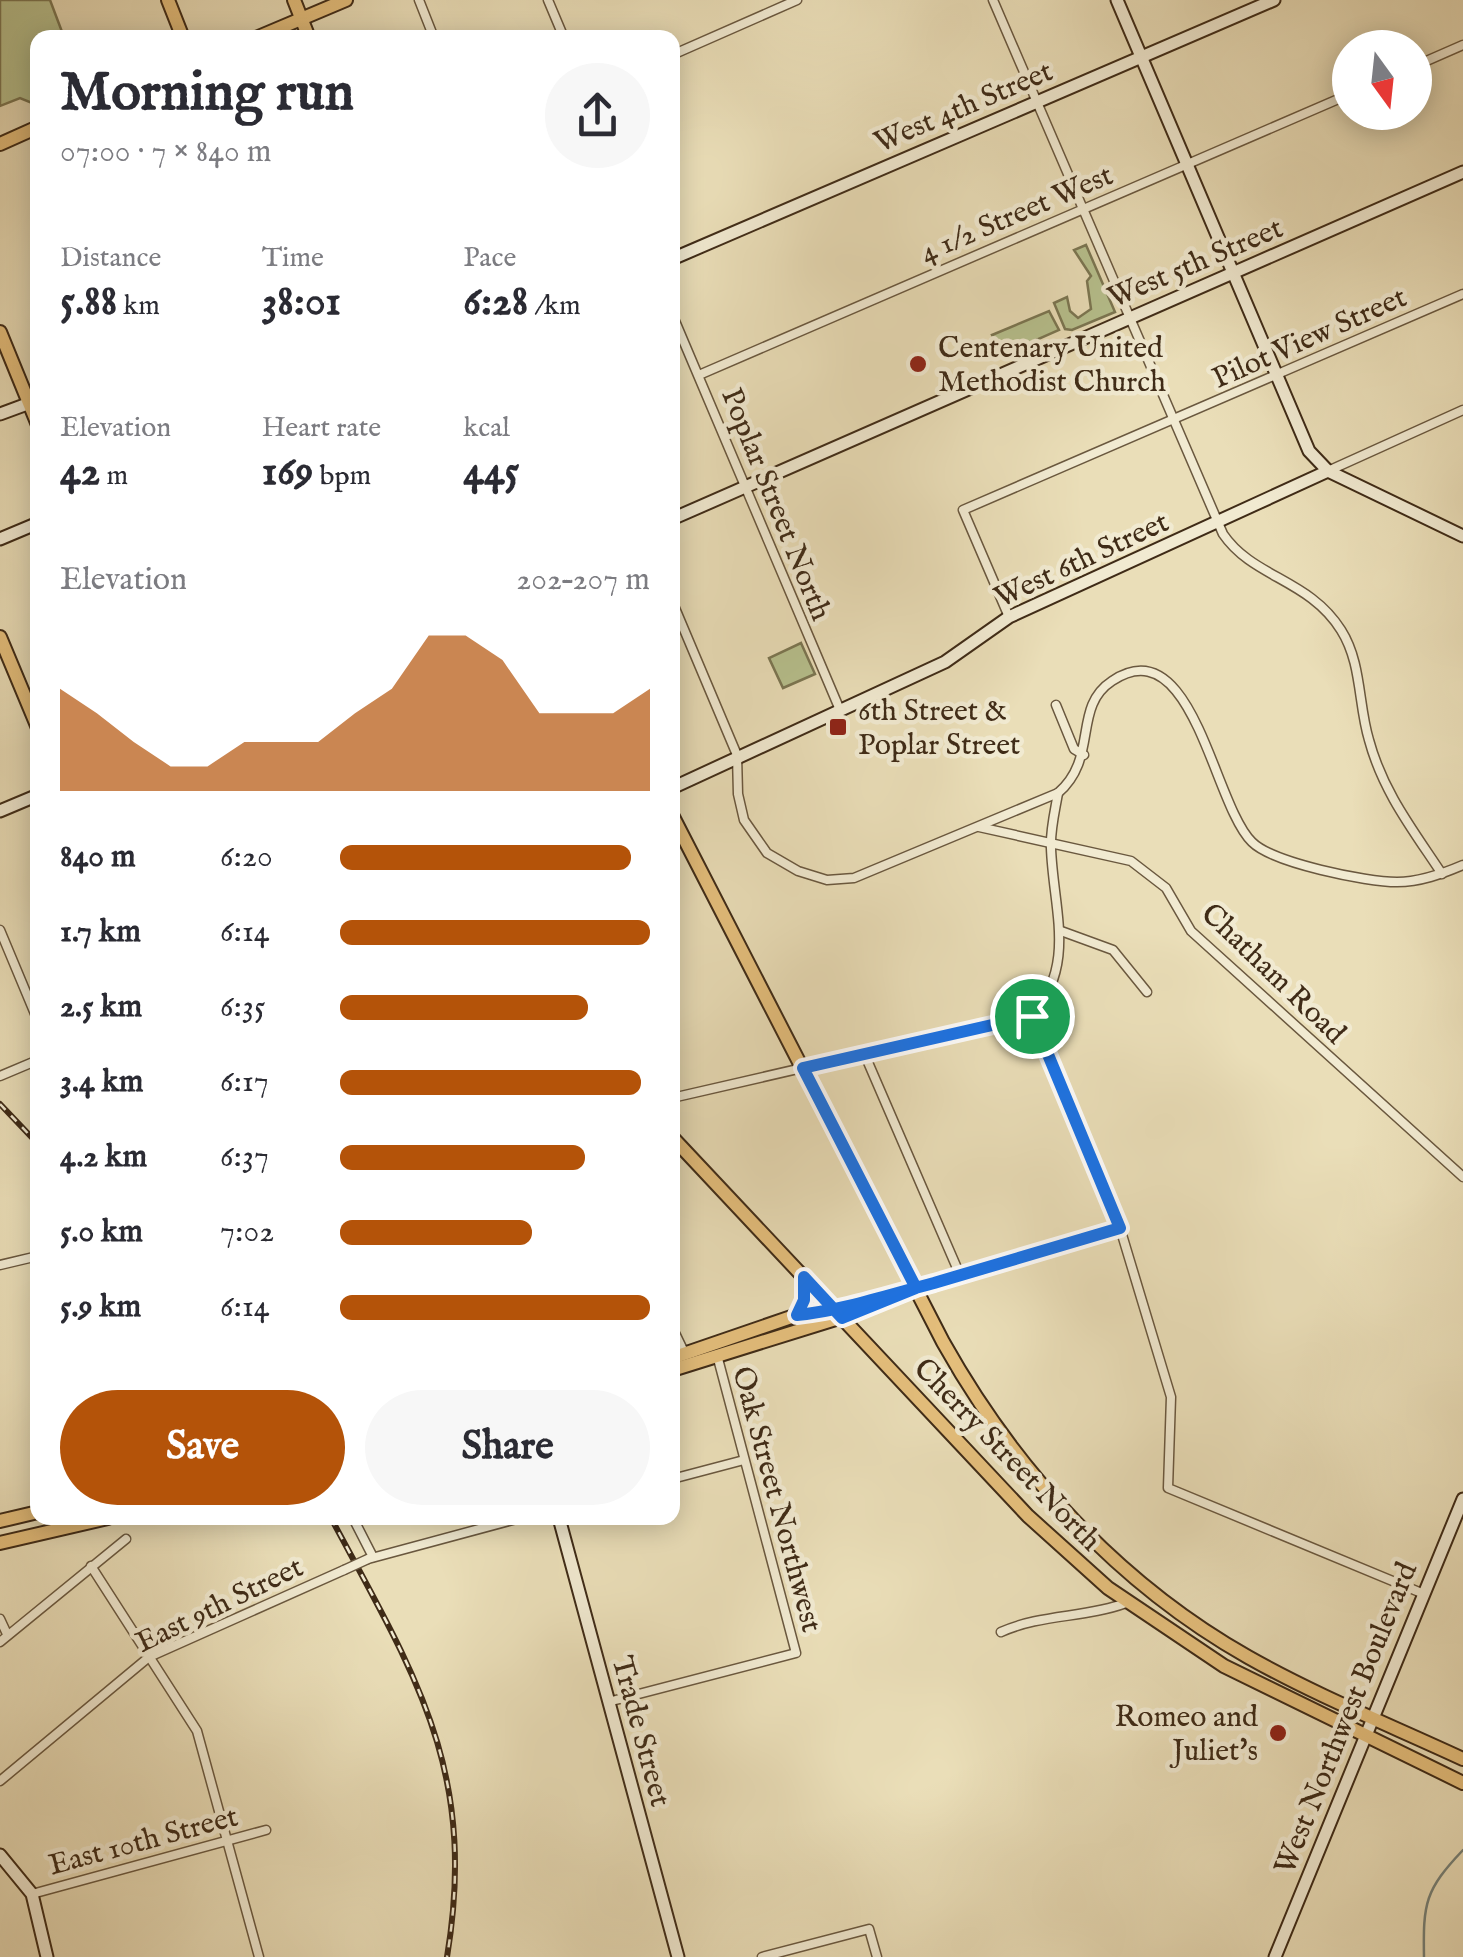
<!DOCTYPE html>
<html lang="en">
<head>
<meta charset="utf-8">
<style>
  body { margin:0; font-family:"IM FELL English",serif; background:#f7f7f7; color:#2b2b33; height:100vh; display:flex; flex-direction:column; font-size:38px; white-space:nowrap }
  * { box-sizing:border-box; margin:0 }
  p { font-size:32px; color:#7c7c81 }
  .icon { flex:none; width:55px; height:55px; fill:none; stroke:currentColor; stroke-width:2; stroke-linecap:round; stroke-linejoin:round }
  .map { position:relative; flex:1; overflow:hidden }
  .drawer { position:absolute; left:30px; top:30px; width:650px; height:1495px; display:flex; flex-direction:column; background:#fff; border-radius:20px; box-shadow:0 5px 25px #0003 }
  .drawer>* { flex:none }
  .needle { width:65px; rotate:165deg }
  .controls { position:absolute; left:1332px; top:30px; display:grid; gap:20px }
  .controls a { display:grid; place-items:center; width:100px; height:100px; border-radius:50%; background:#fff; box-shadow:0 5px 25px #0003; font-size:50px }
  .pin { position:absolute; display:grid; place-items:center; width:85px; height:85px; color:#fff; margin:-42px; border:5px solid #fff; border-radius:50%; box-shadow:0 2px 10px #0007 }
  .round { display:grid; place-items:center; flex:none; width:105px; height:105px; border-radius:52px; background:#f7f7f7 }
  .overview { display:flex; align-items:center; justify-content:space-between; height:170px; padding:0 30px }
  h1 { font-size:55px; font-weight:700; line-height:75px }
  .metrics { display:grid; grid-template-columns:repeat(3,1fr); gap:15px; height:170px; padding:10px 30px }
  .metrics div { display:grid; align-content:center }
  .metrics b { font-size:42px; font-weight:700 }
  .metrics small { font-size:28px; font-weight:400 }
  .metrics p { font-size:28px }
  .chart { height:280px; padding:20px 30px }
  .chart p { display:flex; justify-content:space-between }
  .chart svg { width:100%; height:180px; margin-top:10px; fill:#b45309; opacity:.7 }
  .primary-button { display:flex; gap:20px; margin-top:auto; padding:20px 30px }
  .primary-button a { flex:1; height:115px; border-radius:60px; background:#b45309; color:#fff; font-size:40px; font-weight:700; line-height:115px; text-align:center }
  .primary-button a+a { background:#f7f7f7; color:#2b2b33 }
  ul { padding:0 30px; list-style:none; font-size:32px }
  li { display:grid; grid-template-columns:160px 120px 1fr; align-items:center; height:75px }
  li i { height:25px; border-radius:12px; background:#b45309 }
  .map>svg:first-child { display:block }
  .green { fill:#b7c18e; stroke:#7b7652; stroke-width:2.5 }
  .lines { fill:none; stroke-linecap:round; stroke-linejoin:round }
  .stream { stroke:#768178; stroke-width:2.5 }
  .street-casing { stroke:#6a583f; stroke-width:11 }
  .secondary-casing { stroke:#3f2b17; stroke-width:15 }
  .primary-casing { stroke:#3f2b17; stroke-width:16 }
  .street { stroke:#f1ead1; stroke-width:8 }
  .secondary { stroke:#f1ead1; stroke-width:11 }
  .primary { stroke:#e5bf7c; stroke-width:12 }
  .rail-casing { stroke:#3f2b17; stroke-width:6 }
  .rail { stroke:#f1ead1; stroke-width:2.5; stroke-dasharray:8; stroke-linecap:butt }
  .street-bridge-casing { stroke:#6a583f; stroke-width:11; stroke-linecap:butt }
  .street-bridge { stroke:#f1ead1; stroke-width:8 }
  .route-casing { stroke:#fff; stroke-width:20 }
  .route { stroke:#1a73e8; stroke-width:12 }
  .poi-dot { fill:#8f2418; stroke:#f1ead1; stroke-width:4 }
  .labels { text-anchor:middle; stroke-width:9; stroke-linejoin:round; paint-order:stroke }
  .street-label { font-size:30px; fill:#3f2b17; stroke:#f1ead1 }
  .poi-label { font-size:30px; fill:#3f2b17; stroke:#f1ead1; text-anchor:start }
</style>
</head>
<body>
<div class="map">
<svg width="1463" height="1957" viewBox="0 0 1463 1957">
  <rect width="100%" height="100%" fill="#eadeb8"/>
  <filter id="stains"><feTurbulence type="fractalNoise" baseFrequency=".002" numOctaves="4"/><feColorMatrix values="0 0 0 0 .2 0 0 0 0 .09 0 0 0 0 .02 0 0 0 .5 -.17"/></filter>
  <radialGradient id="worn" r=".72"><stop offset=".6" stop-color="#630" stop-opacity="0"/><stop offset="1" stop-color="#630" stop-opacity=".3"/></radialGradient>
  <g class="green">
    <polygon points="0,0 50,0 64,37 38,38 37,78 34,83 37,105 20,98 0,106"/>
    <polygon points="1086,245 1115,312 1072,330 1065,329 1054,303 1067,297 1070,311 1078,318 1091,309 1087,281 1091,276 1074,250"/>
    <polygon points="1049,311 1059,330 1002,355 992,335"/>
    <polygon points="801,643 815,674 783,688 769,658"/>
  </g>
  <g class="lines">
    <path class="stream" d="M1424,1957C1423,1903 1425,1890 1463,1850"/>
    <g class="street-casing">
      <g id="street">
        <polyline points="419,0 434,38"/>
        <polyline points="548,0 564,38"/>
        <path d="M993,0L1223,534C1253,578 1309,579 1341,630C1362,663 1358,704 1369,740C1383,792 1413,830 1442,874"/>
        <polyline points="672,55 797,0"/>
        <polyline points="1415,66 1463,45"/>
        <polyline points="672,314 840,710"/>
        <polyline points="699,375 1350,94"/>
        <polyline points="1328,471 1463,410"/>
        <path d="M672,601L737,755L738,794L744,820L767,853L798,871L827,880L854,878L1058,793C1099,758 1072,707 1112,681C1193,627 1213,804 1252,842C1273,863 1366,882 1397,882C1420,882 1442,874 1463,865"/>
        <polyline points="1009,617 963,510 1463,294"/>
        <polyline points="1056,705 1074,749 1084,755"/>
        <polyline points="979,827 1131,861 1166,888 1191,931 1463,1177"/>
        <polyline points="0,930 38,1021"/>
        <polyline points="1061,931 1113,950 1147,992"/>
        <polyline points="1032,1015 1120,1228 1171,1397 1168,1488 1424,1594"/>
        <path d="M1032,1015C1077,965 1053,908 1051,848C1050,830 1055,811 1058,793"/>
        <polyline points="864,1053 960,1275"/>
        <polyline points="0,1076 38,1060"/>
        <polyline points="672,1098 1032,1015"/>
        <polyline points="0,1265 38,1256"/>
        <polyline points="916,1288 1120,1228"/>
        <polyline points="672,1327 685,1354"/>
        <polyline points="672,1479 744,1460"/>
        <polyline points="353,1518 373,1557"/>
        <polyline points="368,1559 520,1518"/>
        <polyline points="91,1566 197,1731 259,1957"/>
        <polyline points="0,1619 7,1634"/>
        <path d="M1001,1632C1041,1614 1085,1618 1126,1603"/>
        <polyline points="0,1642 126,1539"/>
        <polyline points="608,1702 796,1653 717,1355"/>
        <polyline points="0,1781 149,1657 344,1570"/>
        <polyline points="32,1894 266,1830"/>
        <polyline points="762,1957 869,1929 877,1957"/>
      </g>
    </g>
    <g class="secondary-casing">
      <g id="secondary">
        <polyline points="1117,0 1309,451 1328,471 1463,536"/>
        <polyline points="672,259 1274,0"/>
        <polyline points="0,414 38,400"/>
        <polyline points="672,519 1463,172"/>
        <polyline points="0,539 38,523"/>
        <polyline points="672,788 945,662 1009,617 1328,471"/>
        <polyline points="0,811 38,795"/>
        <polyline points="559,1518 678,1957"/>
        <polyline points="0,1855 32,1894 47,1957"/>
        <polyline points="1275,1957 1463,1499"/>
      </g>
    </g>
    <g class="primary-casing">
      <g id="primary">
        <polyline points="168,0 183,38"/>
        <polyline points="294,0 309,38"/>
        <polyline points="256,38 346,0"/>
        <polyline points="0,144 38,127"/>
        <polyline points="0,332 38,425"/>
        <polyline points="0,637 38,728"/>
        <path d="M672,815L943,1342C1015,1471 1119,1584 1248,1657C1317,1696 1392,1726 1463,1759"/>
        <polyline points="672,1137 1028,1516 1108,1588 1224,1666 1463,1783"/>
        <polyline points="797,1315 806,1294 804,1277"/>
        <polyline points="672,1358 797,1315 837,1310"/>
        <polyline points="672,1370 842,1317 916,1288"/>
        <polyline points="0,1521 38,1512"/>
        <polyline points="0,1543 108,1518"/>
      </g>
    </g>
    <use href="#street" class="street"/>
    <use href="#secondary" class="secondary"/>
    <use href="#primary" class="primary"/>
    <g class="rail-casing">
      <g id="rail">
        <polyline points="0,1104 38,1144"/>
        <path d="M331,1518C415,1675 478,1770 447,1957"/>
      </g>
    </g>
    <use href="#rail" class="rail"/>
    <g class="street-bridge-casing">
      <polyline id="street-bridge" points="344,1570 368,1559"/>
    </g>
    <use href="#street-bridge" class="street-bridge"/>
  </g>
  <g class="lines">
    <g class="route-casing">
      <path id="route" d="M1032,1016L1120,1228L934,1283C888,1295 844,1310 797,1315L804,1300V1277L842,1318L916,1288L803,1068L1032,1016"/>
    </g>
    <use href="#route" class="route"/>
  </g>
  <g class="poi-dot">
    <circle cx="918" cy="364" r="10"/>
    <rect x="828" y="717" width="20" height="20" rx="5"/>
    <circle cx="1278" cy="1733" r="10"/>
  </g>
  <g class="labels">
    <g class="street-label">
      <text transform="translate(963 106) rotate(-23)" y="10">West 4th Street</text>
      <text transform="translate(1016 213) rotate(-23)" y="10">4 1/2 Street West</text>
      <text transform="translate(1195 262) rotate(-23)" y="10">West 5th Street</text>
      <text transform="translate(1309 337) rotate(-24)" y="10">Pilot View Street</text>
      <text transform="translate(777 504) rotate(68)" y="10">Poplar Street North</text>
      <text transform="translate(1081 559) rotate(-25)" y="10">West 6th Street</text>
      <text transform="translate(1274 973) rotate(44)" y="10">Chatham Road</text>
      <text transform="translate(1008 1454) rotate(46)" y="10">Cherry Street North</text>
      <text transform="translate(778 1499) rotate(75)" y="10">Oak Street Northwest</text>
      <text transform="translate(219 1604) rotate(-26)" y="10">East 9th Street</text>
      <text transform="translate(1345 1718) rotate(-68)" y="10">West Northwest Boulevard</text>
      <text transform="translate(642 1731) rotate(75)" y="10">Trade Street</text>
      <text transform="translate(143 1840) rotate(-15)" y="10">East 10th Street</text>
    </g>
    <g class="poi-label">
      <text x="938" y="357">Centenary United<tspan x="938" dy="34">Methodist Church</tspan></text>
      <text x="858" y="720">6th Street &amp;<tspan x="858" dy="34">Poplar Street</tspan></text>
      <text x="1258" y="1726" text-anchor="end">Romeo and<tspan x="1258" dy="34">Juliet's</tspan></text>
    </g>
  </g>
  <rect width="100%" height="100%" filter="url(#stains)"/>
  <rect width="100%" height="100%" fill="url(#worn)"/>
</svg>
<div class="controls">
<a><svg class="needle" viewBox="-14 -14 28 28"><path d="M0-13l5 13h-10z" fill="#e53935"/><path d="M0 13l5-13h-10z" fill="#7c7c81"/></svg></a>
</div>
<div class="pin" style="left:1032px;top:1016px;background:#1e9e55"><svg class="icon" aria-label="arrive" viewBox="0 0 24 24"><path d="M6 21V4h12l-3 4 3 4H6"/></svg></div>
<section class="drawer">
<div class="overview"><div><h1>Morning run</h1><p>07:00 · 7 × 840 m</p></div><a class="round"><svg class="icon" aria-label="share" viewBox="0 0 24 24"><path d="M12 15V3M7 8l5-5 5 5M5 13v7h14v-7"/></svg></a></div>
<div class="metrics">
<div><p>Distance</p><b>5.88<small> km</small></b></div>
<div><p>Time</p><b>38:01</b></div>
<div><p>Pace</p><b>6:28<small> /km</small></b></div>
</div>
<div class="metrics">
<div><p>Elevation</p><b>42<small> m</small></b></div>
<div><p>Heart rate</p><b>169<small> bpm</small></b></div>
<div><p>kcal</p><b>445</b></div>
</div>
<div class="chart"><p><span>Elevation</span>202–207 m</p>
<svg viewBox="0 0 160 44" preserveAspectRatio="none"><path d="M0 44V19L10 25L20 32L30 38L40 38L50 32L60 32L70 32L80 25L90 19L100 6L110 6L120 12L130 25L140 25L150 25L160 19V44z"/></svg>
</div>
<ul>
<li><b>840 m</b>6:20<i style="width:94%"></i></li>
<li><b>1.7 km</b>6:14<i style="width:100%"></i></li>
<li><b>2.5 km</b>6:35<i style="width:80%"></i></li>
<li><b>3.4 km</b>6:17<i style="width:97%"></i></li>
<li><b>4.2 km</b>6:37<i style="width:79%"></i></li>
<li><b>5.0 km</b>7:02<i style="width:62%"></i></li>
<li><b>5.9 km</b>6:14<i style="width:100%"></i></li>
</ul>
<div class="primary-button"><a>Save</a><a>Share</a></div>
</section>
</div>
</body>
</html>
